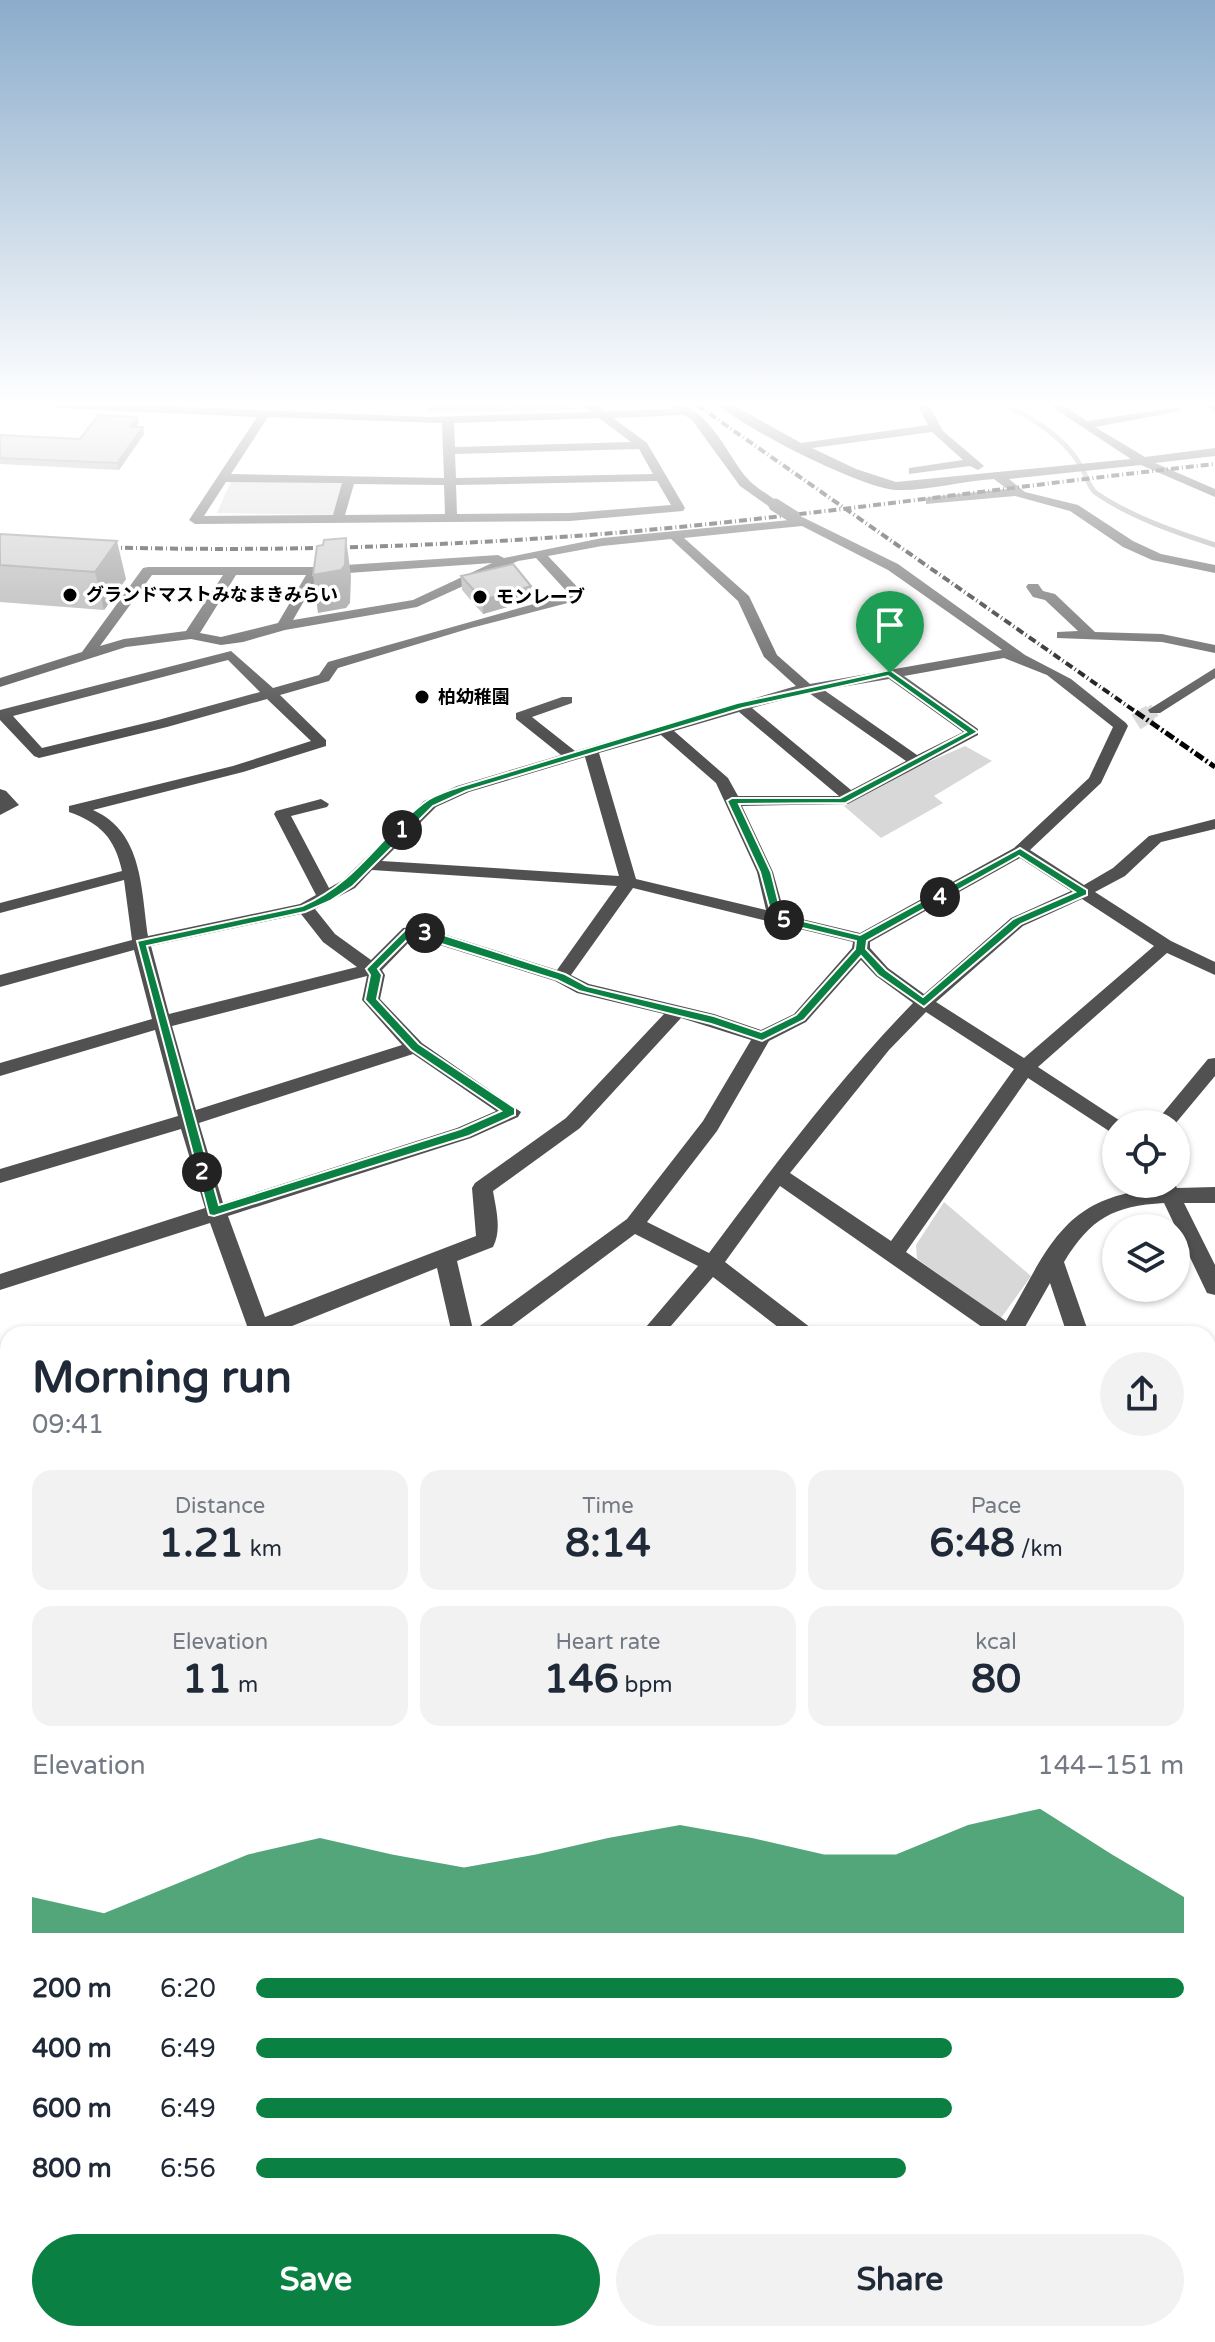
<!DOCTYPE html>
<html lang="en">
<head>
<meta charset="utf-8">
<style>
  body { margin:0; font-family:"Varela Round","Noto Sans JP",sans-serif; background:#f2f2f3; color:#1f2937; height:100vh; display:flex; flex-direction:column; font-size:30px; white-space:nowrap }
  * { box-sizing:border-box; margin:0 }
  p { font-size:26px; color:#747a83 }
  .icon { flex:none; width:44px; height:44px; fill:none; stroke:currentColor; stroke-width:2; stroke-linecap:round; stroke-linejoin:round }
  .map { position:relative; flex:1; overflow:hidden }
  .panel { position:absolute; left:0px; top:1326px; width:1216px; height:1016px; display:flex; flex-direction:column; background:#fff; border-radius:24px 24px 0 0; box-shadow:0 2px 6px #0004 }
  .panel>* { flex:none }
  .buttons { position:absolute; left:1102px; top:1110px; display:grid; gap:16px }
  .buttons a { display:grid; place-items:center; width:88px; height:88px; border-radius:50%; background:#fff; box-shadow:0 2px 6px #0004; font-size:40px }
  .pin { position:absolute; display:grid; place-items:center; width:68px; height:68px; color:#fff; margin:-82px -34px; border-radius:50% 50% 50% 0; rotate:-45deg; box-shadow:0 0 8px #0007 }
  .pin .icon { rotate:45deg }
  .km { position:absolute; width:40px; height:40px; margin:-20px; border-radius:50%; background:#222; color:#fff; font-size:22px; line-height:40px; text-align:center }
  .round { display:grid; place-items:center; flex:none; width:84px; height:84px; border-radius:42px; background:#f2f2f3 }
  .head { display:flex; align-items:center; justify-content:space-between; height:136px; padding:0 32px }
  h1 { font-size:44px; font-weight:700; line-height:60px }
  .metrics { display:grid; grid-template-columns:repeat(3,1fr); gap:12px; height:136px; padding:8px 32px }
  .metrics div { display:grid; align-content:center; border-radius:20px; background:#f2f2f3; text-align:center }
  .metrics b { font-size:40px; font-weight:700 }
  .metrics small { font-size:22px; font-weight:400 }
  .metrics p { font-size:22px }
  .chart { height:224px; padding:16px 32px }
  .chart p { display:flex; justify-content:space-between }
  .chart svg { width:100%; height:144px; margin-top:8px; fill:#0b8043; opacity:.7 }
  .action { display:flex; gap:16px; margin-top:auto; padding:16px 32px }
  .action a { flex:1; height:92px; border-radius:48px; background:#0b8043; color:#fff; font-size:32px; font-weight:700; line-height:92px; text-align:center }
  .action a+a { background:#f2f2f3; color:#1f2937 }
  ul { padding:0 32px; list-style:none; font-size:26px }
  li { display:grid; grid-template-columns:128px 96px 1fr; align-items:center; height:60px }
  li i { height:20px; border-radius:10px; background:#0b8043 }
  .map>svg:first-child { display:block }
  .green { fill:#d8d8d8 }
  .water { fill:#9f9f9f }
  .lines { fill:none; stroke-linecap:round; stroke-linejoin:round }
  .stream { stroke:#9f9f9f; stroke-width:5 }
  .minor-tunnel-far1 { stroke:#d9d9d9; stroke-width:13; stroke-dasharray:13 6; stroke-linecap:butt }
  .minor-tunnel { stroke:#d9d9d9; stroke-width:17; stroke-dasharray:17 8; stroke-linecap:butt }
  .minor { fill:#515151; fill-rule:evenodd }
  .rail-far1 { stroke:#000; stroke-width:4; stroke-dasharray:8 3 1 3; stroke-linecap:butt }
  .rail { stroke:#000; stroke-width:5; stroke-dasharray:10 3 2 3; stroke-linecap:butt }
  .minor-bridge { stroke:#515151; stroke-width:13 }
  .wall { fill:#a5a5a5 }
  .shaded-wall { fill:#868686 }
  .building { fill:#c0c0c0; stroke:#868686; stroke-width:2 }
  .route { fill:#0b8043; stroke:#fff; stroke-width:2; fill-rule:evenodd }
  .poi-dot { fill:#000; stroke:#fff; stroke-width:3 }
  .labels { text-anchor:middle; stroke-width:7; stroke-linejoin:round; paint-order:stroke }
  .far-poi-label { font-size:18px; font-weight:bold; fill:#000; stroke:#fff; text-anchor:start }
</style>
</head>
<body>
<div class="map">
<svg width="1215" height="2342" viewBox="0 0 1215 2342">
  <rect width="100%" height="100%" fill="#fff"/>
  <g class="green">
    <polygon points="232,479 346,481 335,515 217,513"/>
    <polygon points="965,746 992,761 934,796 943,803 881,838 844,806 919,766"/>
    <polygon points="944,1202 1031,1276 1001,1318 917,1259 916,1245"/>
  </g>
  <polygon class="water" points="429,405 571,405 577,410 427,412"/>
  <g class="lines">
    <path class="stream" d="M1005,405C1034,419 1064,437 1081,466C1086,474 1088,487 1096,493C1131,517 1175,532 1215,545"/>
    <polyline class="minor-tunnel-far1" points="1149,714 1155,710"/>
    <polyline class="minor-tunnel" points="1136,722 1152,712"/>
    <g class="minor">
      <path d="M50,405H144L427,417L591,412L583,405H596L605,411L674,409V405C708,405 727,455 747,478C756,489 771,495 781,505L771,508L740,486L692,420L684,415L613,418L647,443L685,508L683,511L570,521L195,524L189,520L257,417L56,408ZM268,417L442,423L444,478L231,474ZM599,418L631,442L455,447L454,423ZM639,449L653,474L456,478L455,454ZM657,481L671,505L570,513L457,514L456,485ZM226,482L342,483L333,515L204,516ZM354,484L444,485L445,514L345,515Z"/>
      <path d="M719,405H733L801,443L928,425L917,405H929L943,431L984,466L978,470L970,466L909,474V468L963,460L932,432L812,448L856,469L896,482L1131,459L1049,405H1063L1087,421L1179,407L1181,409L1175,412L1095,427L1145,457L1215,448V456L1155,463L1215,489V497L1141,465L1009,479L1025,492L1078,505L1133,541L1161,554L1215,565V573L1152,560L1123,547L1070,511L1015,496L926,504V498L930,497L1007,489L994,479C962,481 928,491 896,490C861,488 745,429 719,405Z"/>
      <polygon points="1204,405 1215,405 1215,412"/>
      <path d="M794,513L898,564L1025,655L1071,679L1126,723L1128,726L1101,783L1030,850L1084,885L1113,868L1149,836L1215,819V829L1161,842L1125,876L1095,892L1171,941L1215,962V975L1167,953L1038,1067L1125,1124H1116V1133L1109,1131L1028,1078L906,1252L1006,1321C1049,1248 1063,1196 1157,1189V1184H1175L1177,1188L1215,1187V1203H1184L1215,1265V1295L1207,1293L1164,1203C1113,1206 1091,1218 1064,1262L1089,1334H1067L1050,1283L1021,1334H992L780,1186L725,1262L811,1328L814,1334H787L713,1277L664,1334H640L698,1266L635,1234L501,1334H474L477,1328L627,1219L703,1121L751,1040L681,1018L580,1128L493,1191C496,1209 502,1230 493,1247L457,1261L474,1334H452L437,1268L272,1334H250L210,1223L0,1290V1274L205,1208L181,1129L0,1183V1169L178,1116L155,1030L0,1076V1063L152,1019L134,950L0,987V975L132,940L124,880L0,913V903L122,871C115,838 100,823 69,812V806L233,766L311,741L267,699L167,727L39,758L34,756L0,720V710L231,651L273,688L319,675L328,662L569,594L536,558L518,561L417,607L285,630L243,642L221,645L191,639L126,647L0,687V678L82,652L143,568L148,567H315L498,555L504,558L602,538L790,520V514ZM802,526L888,570L1002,650L810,684L777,655L749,596L684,538ZM671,539L738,601L764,657L796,686L575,751L532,717L572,703V697H562L516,713V719L561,755L457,786L424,801L343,880L329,888L291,816L327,807L329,804L321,799L276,811L274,814L316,895L300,904L148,936C141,889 143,832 93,810L243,772L326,746V740L280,695L329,681L338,668L471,628L583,599V593L548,556L602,546ZM492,563L413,600L293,620L319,575ZM152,575H223L186,631L124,639L100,646ZM236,575H306L278,623L221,637L200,633ZM1004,658L1047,675L1113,727L1089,778L1014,848L860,933L785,915L773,872L742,806L848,804L978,735V729L904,676ZM228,660L260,692L158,720L42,748L13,716ZM889,679L963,732L917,755L824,690ZM809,693L906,761L851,790L752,708ZM739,712L839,796H738L728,778L674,731ZM661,735L716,783L757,872L766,910L636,879L599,753ZM585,757L619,876L382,861L436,807L469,792ZM1020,858L1071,891L1011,918L924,994L888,968L870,948V942ZM372,870L617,886L557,970L418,926L403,928L371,960L335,934L315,909L355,888ZM633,888L853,942L852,948L794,1014L761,1030L714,1014L589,984L571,975ZM1082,899L1154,946L1024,1058L936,1002L1023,926ZM301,914L323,942L357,967L169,1014L151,946ZM414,937L555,981L577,993L664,1014L566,1118L475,1183L472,1188L476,1236L265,1317L228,1216L471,1138L518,1117L521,1112L422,1043L380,999L385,975L382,970ZM861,960L876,976L913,1003C838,1080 773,1167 709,1253L647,1222L717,1131L769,1041L806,1022ZM367,976L362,1000L402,1045L196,1110L172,1026ZM926,1012L1014,1069L891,1241L790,1173L889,1050ZM413,1054L496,1111L457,1128L223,1203L199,1123Z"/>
      <polygon points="1028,584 1038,584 1043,591 1055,594 1095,632 1162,634 1215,645 1215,653 1162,642 1057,638 1057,632 1078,631 1045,600 1033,597 1026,587"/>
      <polygon points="1215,668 1215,678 1160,713 1150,713 1148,710"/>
      <polygon points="0,789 6,791 19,805 0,815"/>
      <polygon points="1215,1058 1215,1076 1175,1124 1154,1124 1208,1059"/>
      <polygon points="8,1417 8,1438 0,1441 0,1420"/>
      <rect x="1208" y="1446" width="7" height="20"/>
      <polygon points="0,1556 8,1559 8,1587 0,1584"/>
      <polygon points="8,1624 8,1657 0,1660 0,1627"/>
      <polygon points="1208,1640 1215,1643 1215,1669 1208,1666"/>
      <polygon points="1208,1976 1215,1977 1215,2007 1208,2006"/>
      <polygon points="0,2014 8,2017 8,2050 0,2047"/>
      <polygon points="8,2124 8,2220 0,2223 0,2128"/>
      <polygon points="1208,2290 1215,2292 1215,2328 1208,2325"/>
      <polygon points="716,2334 753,2334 757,2342 720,2342"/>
      <polygon points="764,2334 798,2334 796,2342 762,2342"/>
      <polygon points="1141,2334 1175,2334 1174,2342 1140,2342"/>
    </g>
    <g class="rail-far1">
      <polyline points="697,405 1139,714"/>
      <path d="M95,547C265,552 433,547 602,534C807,517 1011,486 1215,464"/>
    </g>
    <polyline class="rail" points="1136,712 1215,767"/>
    <polyline class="minor-bridge" points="775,505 794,517"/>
  </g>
  <g class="wall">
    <polygon points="139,423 136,427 143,427 144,434 119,470 0,464 0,435 80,439"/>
    <polygon points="0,534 126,579 104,610 0,602"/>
    <polygon points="461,576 532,600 483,614 462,590"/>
  </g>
  <g class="shaded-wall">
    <polygon points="137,417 139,423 131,433 130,427"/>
    <polygon points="143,427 144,434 119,470 117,463"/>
    <polygon points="346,538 351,576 350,603 346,608 318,613 313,575"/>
    <polygon points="117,541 126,579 104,610 95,572"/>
    <polygon points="531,586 532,600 483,614 483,600"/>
  </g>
  <g class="building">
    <polygon points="98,415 137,417 130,427 143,427 117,463 0,458 0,435 80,439"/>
    <polygon points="0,534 117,541 95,572 0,565"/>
    <polygon points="346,538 345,565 341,570 313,575 317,546 323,545 324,540"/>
    <polygon points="513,564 531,586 483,600 461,576"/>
  </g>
  <linearGradient id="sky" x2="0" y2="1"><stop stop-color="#8baccb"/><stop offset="0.55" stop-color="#fff"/><stop offset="1" stop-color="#fff" stop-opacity="0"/></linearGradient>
  <rect width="1215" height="733" fill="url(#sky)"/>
  <path class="route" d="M890,670L978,732L846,803L739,804L771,872L782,916L860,935L1020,848L1087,890V895L1021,924L924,1007L878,975L861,956L804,1020L762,1041L711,1024L579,991L557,980L412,935L378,969L382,975L377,999L419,1044L515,1108V1115L469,1136L214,1216L209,1215L137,941L302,906C359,881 379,836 425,802C434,795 448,791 459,787L737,703ZM888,676L966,732L840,798H732L727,801L760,872L773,921L856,941L855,949L796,1015L761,1032L714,1016L587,986L565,974L422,928L405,930L366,969L370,975L365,1000L411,1050L501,1111L460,1129L219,1205L147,946L305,912L330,901L353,886L433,806L466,791L743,708ZM1019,856L1075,892L1013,919L923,997L886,970L866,949L867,941Z"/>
  <g class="poi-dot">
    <circle cx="70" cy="595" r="8"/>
    <circle cx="480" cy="597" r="8"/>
    <circle cx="422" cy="697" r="8"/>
  </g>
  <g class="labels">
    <g class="far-poi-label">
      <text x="86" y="601">グランドマストみなまきみらい</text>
      <text x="496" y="603">モンレーブ</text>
      <text x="438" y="703">柏幼稚園</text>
    </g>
  </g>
</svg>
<div class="buttons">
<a><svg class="icon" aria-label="locate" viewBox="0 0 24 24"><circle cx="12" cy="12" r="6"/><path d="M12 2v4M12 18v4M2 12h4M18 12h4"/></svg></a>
<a><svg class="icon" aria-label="layers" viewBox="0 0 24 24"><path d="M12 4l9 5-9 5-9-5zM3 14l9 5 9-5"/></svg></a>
</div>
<div class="pin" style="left:890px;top:673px;background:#1e9e55"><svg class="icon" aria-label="arrive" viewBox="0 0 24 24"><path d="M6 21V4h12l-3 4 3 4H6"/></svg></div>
<b class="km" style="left:402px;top:830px">1</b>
<b class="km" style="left:202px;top:1172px">2</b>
<b class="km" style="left:425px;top:933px">3</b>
<b class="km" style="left:940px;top:897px">4</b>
<b class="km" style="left:784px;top:920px">5</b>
<section class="panel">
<div class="head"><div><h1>Morning run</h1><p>09:41</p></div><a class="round"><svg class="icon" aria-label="share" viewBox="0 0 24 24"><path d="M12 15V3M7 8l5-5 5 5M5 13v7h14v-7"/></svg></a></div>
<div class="metrics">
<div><p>Distance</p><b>1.21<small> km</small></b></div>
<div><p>Time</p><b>8:14</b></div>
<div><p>Pace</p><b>6:48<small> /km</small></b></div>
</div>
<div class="metrics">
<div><p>Elevation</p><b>11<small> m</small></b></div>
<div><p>Heart rate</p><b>146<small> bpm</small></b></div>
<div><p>kcal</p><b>80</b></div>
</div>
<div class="chart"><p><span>Elevation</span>144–151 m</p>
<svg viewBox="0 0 160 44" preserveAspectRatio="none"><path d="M0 44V33L10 38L20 29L30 20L40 15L50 20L60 24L70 20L80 15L90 11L100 15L110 20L120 20L130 11L140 6L150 20L160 33V44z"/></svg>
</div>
<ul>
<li><b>200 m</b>6:20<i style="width:100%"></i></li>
<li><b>400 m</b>6:49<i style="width:75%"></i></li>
<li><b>600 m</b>6:49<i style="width:75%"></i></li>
<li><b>800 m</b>6:56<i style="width:70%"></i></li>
</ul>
<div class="action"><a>Save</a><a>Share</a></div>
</section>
</div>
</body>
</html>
